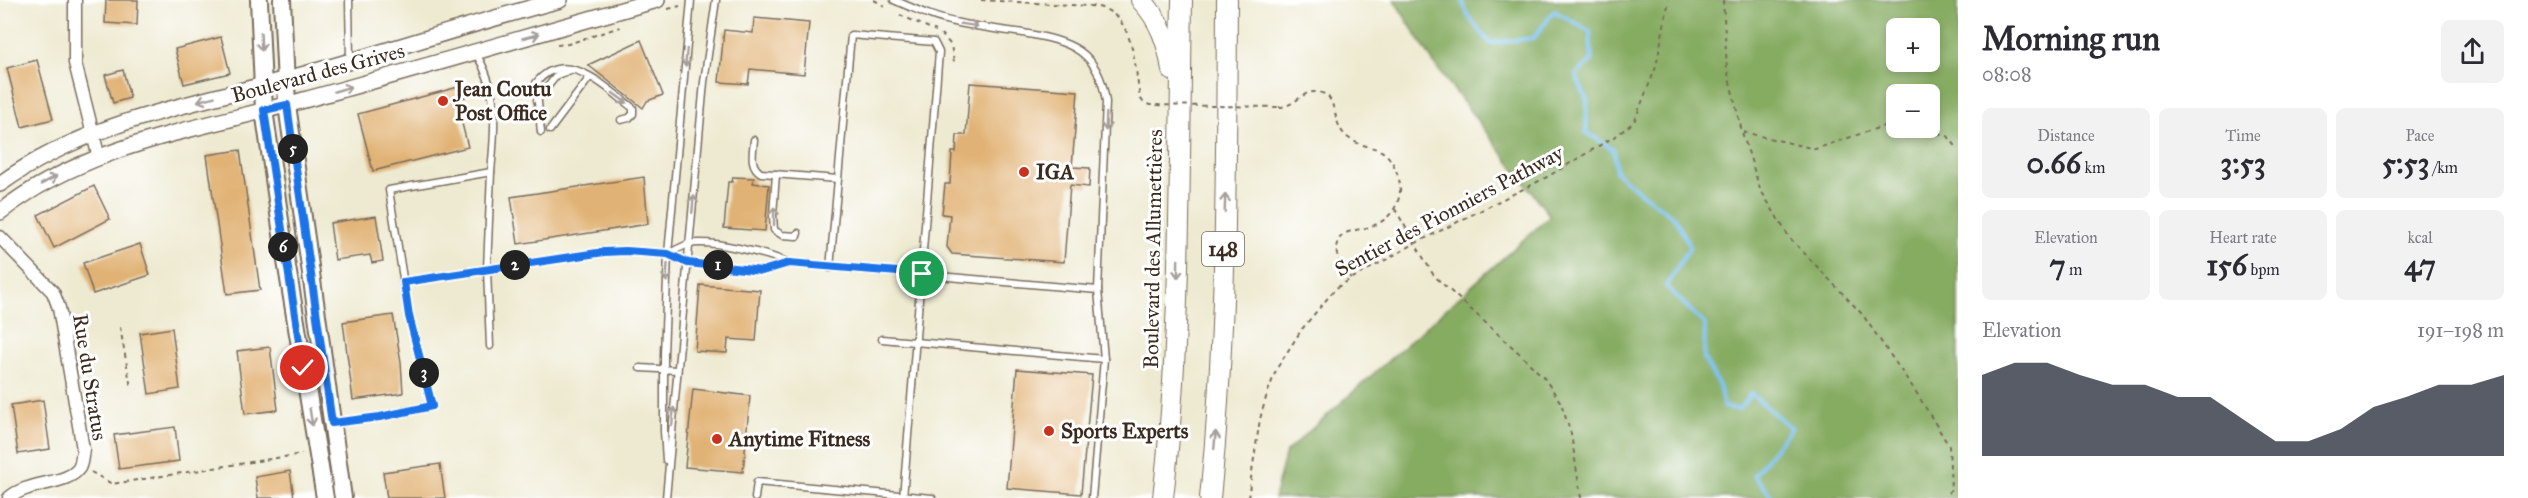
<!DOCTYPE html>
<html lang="en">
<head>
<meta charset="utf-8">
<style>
  body { margin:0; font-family:"IM FELL Great Primer",serif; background:#f2f2f3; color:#2b2b33; height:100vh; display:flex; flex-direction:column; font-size:22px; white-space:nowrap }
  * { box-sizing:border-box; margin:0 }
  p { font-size:20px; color:#7c7c81 }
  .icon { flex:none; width:33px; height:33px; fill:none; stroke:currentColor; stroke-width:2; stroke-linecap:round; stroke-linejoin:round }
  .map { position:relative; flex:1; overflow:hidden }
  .panel { display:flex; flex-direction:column; background:#fff; width:570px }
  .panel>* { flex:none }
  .fabs { position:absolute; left:1886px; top:18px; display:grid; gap:12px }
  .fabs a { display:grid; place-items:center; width:54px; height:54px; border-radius:9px; background:#fff; box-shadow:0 3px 9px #0003; font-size:30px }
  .pin { position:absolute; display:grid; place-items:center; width:51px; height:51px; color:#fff; margin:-26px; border:3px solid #fff; border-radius:50%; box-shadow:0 2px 6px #0007 }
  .km { position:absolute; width:30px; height:30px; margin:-15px; border-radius:50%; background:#222; color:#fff; font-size:16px; line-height:30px; text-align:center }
  .round { display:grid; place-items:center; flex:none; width:63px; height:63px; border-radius:9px; background:#f2f2f3 }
  .overview { display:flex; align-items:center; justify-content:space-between; height:102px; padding:0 24px }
  h1 { font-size:33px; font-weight:700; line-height:45px }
  .stats { display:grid; grid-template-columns:repeat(3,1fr); gap:9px; height:102px; padding:6px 24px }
  .stats div { display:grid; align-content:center; border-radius:9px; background:#f2f2f3; text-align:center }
  .stats b { font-size:30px; font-weight:700 }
  .stats small { font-size:16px; font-weight:400 }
  .stats p { font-size:16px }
  .chart { height:168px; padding:12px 24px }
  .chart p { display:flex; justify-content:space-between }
  .chart svg { width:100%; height:108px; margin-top:6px; fill:#111827; opacity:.7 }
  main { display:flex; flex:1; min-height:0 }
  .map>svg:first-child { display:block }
  .forest { fill:#86ac62; stroke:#606b40; stroke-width:1.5; fill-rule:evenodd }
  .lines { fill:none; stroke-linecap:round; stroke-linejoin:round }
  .stream { stroke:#77c0ef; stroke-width:4 }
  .building { fill:#e1b274 }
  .service-casing { stroke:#7a6d5d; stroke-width:9 }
  .minor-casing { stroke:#7a6d5d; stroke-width:15 }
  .tertiary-casing { stroke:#7a6d5d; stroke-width:18 }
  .secondary-casing { stroke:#7a6d5d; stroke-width:20 }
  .trunk-casing { stroke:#7a6d5d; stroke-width:22 }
  .path { stroke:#7a6d5d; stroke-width:2; stroke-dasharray:4.5 4.5; stroke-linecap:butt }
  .service { stroke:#fff; stroke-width:6 }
  .minor { stroke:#fff; stroke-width:12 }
  .tertiary { stroke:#fff; stroke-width:15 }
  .secondary { stroke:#fff; stroke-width:16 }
  .trunk { stroke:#fff; stroke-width:20 }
  .path-bridge { stroke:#7a6d5d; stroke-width:2; stroke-dasharray:4.5 4.5; stroke-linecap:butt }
  .oneway { stroke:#a79f9a }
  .route-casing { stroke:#fff; stroke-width:12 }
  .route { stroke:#1a73e8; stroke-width:8 }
  .poi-dot { fill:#c8321e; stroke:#fff; stroke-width:2 }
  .labels { text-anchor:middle; stroke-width:6; stroke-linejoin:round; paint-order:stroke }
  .shield { fill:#fff; stroke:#766a62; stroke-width:1.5 }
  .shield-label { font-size:20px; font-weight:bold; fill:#3b2a1e }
  .street-label { font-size:21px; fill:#3b2a1e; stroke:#fff }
  .poi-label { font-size:21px; font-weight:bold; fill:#3b2a1e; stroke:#fff; text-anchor:start }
</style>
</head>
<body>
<main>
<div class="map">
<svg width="1958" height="498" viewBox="0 0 1958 498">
  <rect width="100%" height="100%" fill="#fff"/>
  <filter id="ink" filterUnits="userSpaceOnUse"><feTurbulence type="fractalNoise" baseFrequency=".0167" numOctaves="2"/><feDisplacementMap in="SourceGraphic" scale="12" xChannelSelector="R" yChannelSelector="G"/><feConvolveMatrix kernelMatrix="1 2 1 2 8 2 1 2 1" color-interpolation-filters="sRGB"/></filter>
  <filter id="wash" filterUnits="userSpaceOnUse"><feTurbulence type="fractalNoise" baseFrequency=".008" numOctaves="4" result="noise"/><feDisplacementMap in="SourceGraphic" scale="24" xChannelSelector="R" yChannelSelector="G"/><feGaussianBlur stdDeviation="1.35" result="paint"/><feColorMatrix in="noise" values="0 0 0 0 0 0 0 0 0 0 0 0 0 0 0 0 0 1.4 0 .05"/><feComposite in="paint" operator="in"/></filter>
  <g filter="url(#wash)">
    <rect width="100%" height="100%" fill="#eeead1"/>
    <path class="forest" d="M1394,0H1958V498H1274L1286,452L1550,216L1435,65ZM1896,28H1929V62H1896ZM1896,94H1929V128H1896Z"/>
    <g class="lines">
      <polyline class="stream" points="1462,0 1468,16 1490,43 1534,38 1554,11 1590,31 1592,60 1576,75 1587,101 1586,132 1614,150 1616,172 1641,193 1674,217 1690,247 1666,286 1705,325 1704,359 1719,386 1724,407 1739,409 1751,394 1791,428 1754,475 1773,498"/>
    </g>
    <g id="blocks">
      <g class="building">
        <polygon points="106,0 138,0 137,25 105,23"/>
        <polygon points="754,18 809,23 804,74 750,69 748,84 719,82 724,30 753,33"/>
        <polygon points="221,37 230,73 184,84 175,49"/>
        <polygon points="641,40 663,95 647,101 643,108 588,65"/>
        <polygon points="37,60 53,119 22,127 7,68"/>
        <polygon points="123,70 130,98 113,103 105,75"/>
        <polygon points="970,83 1078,91 1072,167 1090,168 1089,187 1070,185 1064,262 952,254 947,247 950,215 942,214 945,184 950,184 952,152 956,152 957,135 966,135"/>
        <polygon points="462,86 465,97 456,100 468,147 373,171 358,114"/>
        <polygon points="240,150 260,290 227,294 207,155"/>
        <polygon points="644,177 648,224 518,244 511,197"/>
        <polygon points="733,177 754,178 753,183 769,185 765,231 724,228 728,182 732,182"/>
        <polygon points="94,186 110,219 54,248 38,215"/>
        <polygon points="376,216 383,261 372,263 370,255 335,260 330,223"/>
        <polygon points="140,244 150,275 93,294 83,263"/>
        <polygon points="700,285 760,290 756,341 728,339 727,353 695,351"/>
        <polygon points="393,315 401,362 403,393 353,400 343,322"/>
        <polygon points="172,328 180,389 149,394 140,333"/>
        <polygon points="270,347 278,410 245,414 237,351"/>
        <polygon points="1017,369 1092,375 1081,494 1007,488"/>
        <polygon points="693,389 750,396 743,472 685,467"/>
        <polygon points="43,400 50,449 18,454 11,405"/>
        <polygon points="175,427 179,461 119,469 114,435"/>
        <polygon points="440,464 445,498 387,498 383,472"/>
        <polygon points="290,471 294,498 258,498 255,477"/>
      </g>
    </g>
  </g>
  <g filter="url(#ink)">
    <use href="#blocks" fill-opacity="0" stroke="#7a6d5d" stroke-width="1.5"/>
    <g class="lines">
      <g class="service-casing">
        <g id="service">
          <polyline points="349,0 350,59"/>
          <path d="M894,0C915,9 936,19 959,23C980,27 1002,30 1023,33C1070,41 1099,50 1106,102L1098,290L1104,359"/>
          <polyline points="537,100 557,75 571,70"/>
          <polyline points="550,130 590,77"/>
          <path d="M541,132L536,83C566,46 606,88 633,108V114L629,118L621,120"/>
          <path d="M754,140C753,152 749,166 761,173L838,179"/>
          <polyline points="776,174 773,215 774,230 782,235 797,236 798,233"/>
          <path d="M668,254C674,251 682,246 689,244C711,239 768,254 789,263L1098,290"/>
          <polyline points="830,268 851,35 934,42 939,52 903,498"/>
          <polyline points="403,282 604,252 626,251 668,254 688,263 762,271 788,264"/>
          <polyline points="882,339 1104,359 1092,498"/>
          <polyline points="490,346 487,269 491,172"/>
          <polyline points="640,368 677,370"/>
          <path d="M334,423L380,417L432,406L409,316L389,190L491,172C495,128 500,91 475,52"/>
          <polyline points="666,460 664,431 664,354 668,254 691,0"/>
          <polyline points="666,498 704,82 716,0"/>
          <polyline points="755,498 757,482 932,498"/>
        </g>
      </g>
      <g class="minor-casing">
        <g id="minor">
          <polyline points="75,0 75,63 99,158"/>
          <path d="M0,237L53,292L59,308L83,449C82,455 82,463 79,468C68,485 28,481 9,498"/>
        </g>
      </g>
      <g class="tertiary-casing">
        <g id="tertiary">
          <path d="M0,184C88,120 196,104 298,76C386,52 472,23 560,0"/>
          <path d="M0,212C87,144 200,129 304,100C422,68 539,33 657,0"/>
        </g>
      </g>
      <g class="secondary-casing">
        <g id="secondary">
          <polyline points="259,0 264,110 285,255 325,498"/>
          <polyline points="282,0 287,105 343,498"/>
        </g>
      </g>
      <g class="trunk-casing">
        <g id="trunk">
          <path d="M1141,0C1160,20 1168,43 1172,70"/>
          <path d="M1163,498C1182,332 1179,166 1182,0"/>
          <path d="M1210,498C1227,333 1226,166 1227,0"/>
        </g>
      </g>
      <g class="path">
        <polyline points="874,0 885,6"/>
        <polyline points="981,0 1089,6"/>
        <polyline points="1723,0 1727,69 1742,132 1760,189 1789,237 1862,314 1916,392 1949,446 1951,489 1946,498"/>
        <polyline points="668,9 680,6"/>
        <polyline points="900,15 936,31"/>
        <polyline points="941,34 951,45 954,62"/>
        <polyline points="557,45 568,44 620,27"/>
        <path d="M1279,107C1300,106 1302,84 1327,95C1337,107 1334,125 1346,136C1367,154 1386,138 1398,176C1405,196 1394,217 1375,225C1366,229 1357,229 1348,232C1326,242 1340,266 1351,278"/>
        <polyline points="1903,128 1947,135 1958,149"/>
        <polyline points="1743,132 1815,149 1887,125 1896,126"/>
        <polyline points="1395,209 1434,276 1519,353 1545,379 1561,403 1571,434 1581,498"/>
        <polyline points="120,327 131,388"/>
        <polyline points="91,472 112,484 302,454"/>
        <polyline points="1248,498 1260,419 1267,394 1277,368 1302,329 1336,288 1351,279 1416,243 1547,177 1617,135 1634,122 1656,67 1669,0"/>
      </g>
      <use href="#service" class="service"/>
      <use href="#minor" class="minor"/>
      <use href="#tertiary" class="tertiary"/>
      <use href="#secondary" class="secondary"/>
      <use href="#trunk" class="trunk"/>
      <path class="path-bridge" d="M1089,6C1135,7 1134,64 1140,98L1144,103L1150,105L1279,107"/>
    </g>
    <defs><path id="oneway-shaft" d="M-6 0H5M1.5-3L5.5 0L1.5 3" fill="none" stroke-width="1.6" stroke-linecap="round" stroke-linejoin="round" transform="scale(1.5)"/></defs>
    <g class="oneway">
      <use href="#oneway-shaft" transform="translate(969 25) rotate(9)"/>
      <use href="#oneway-shaft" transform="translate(531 36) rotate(-15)"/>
      <use href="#oneway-shaft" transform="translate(261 42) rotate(87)"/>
      <use href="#oneway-shaft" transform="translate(686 58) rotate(95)"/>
      <use href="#oneway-shaft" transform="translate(343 89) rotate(-16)"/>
      <use href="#oneway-shaft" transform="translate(620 98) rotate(36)"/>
      <use href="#oneway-shaft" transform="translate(206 99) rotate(165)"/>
      <use href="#oneway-shaft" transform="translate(1106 122) rotate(92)"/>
      <use href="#oneway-shaft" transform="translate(49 180) rotate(-29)"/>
      <use href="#oneway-shaft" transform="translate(1225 203) rotate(-88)"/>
      <use href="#oneway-shaft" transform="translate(693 204) rotate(-85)"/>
      <use href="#oneway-shaft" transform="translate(774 216) rotate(-90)"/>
      <use href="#oneway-shaft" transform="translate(1178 269) rotate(91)"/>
      <use href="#oneway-shaft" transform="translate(667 273) rotate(93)"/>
      <use href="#oneway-shaft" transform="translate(673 416) rotate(-85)"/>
      <use href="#oneway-shaft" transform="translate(311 417) rotate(81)"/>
      <use href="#oneway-shaft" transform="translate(1215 440) rotate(-85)"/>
    </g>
  </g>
  <g class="lines" filter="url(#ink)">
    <g class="route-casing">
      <polyline id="route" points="303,368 264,110 287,105 332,423 380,417 432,406 409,316 404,282 604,252 626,251 668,254 688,263 762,271 789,263 922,274"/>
    </g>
    <use href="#route" class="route"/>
  </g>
  <g class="poi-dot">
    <circle cx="443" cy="101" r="6"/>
    <circle cx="1024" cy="172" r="6"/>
    <circle cx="1049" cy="431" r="6"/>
    <circle cx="717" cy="439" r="6"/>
  </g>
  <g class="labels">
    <rect class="shield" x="1202" y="232" width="42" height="34" rx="4.5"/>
    <g class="shield-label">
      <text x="1223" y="256">148</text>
    </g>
    <g class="street-label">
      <text transform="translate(318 73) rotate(-15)" y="7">Boulevard des Grives</text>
      <text transform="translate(1449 211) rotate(-28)" y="7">Sentier des Pionniers Pathway</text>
      <text transform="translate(1153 249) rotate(-89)" y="7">Boulevard des Allumettières</text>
      <text transform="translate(90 377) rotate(81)" y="7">Rue du Stratus</text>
    </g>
    <g class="poi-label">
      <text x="455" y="96">Jean Coutu<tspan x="455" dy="24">Post Office</tspan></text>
      <text x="1036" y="179">IGA</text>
      <text x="1061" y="438">Sports Experts</text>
      <text x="729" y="446">Anytime Fitness</text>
    </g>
  </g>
</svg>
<div class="fabs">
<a>+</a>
<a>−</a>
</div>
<div class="pin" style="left:922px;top:274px;background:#1e9e55"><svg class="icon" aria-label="arrive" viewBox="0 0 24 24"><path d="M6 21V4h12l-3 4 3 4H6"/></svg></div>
<div class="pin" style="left:303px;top:368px;background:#d93025"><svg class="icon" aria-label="check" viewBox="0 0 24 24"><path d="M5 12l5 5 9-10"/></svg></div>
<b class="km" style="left:718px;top:265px">1</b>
<b class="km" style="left:515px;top:265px">2</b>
<b class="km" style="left:424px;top:373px">3</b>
<b class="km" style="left:293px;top:149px">5</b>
<b class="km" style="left:283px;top:247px">6</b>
</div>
<section class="panel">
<div class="overview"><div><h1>Morning run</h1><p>08:08</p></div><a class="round"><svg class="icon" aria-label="share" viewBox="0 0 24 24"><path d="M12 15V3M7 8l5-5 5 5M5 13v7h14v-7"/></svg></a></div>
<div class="stats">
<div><p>Distance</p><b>0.66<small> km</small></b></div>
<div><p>Time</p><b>3:53</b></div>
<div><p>Pace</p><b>5:53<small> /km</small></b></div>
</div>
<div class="stats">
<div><p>Elevation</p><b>7<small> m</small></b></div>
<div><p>Heart rate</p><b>156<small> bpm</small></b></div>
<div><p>kcal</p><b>47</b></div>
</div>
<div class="chart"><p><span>Elevation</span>191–198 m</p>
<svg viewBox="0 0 160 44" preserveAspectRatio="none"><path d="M0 44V11L10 6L20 6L30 11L40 15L50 15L60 20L70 20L80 29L90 38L100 38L110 33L120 24L130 20L140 15L150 15L160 11V44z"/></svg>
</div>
</section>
</main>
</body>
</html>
